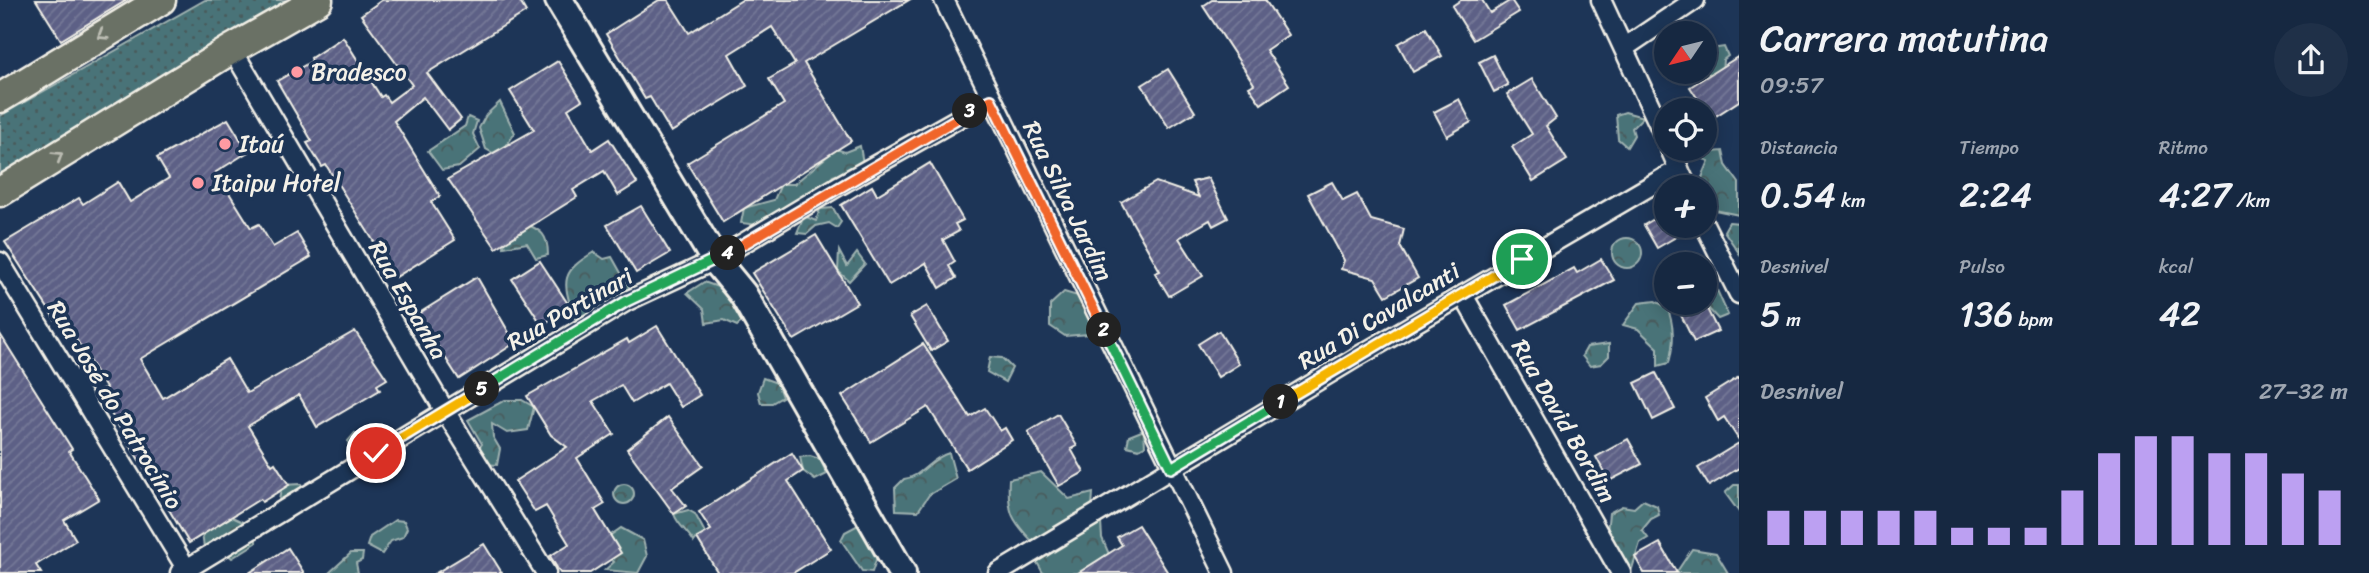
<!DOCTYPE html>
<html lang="es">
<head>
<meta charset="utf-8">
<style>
  body { margin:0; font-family:Sriracha,sans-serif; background:#1f3048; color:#f1f3f6; height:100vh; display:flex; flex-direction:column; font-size:26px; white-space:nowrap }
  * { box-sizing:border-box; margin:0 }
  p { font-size:23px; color:#9ea6b1 }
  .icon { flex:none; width:38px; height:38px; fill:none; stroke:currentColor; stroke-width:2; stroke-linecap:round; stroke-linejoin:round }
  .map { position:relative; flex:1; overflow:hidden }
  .details { display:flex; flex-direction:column; background:#162841; width:630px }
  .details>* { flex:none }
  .needle { width:46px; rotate:235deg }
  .buttons { position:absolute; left:1654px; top:21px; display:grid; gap:14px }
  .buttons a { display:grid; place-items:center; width:63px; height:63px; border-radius:50%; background:#162841; box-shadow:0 4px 18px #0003,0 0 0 2px #35445a; font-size:35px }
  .pin { position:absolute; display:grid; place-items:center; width:60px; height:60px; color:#fff; margin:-30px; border:4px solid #fff; border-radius:50%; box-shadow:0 2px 7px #0007 }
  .km { position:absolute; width:35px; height:35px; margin:-18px; border-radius:50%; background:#222; color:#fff; font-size:19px; line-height:35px; text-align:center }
  .round { display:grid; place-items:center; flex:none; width:74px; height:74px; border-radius:37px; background:#1f3048 }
  .headline { display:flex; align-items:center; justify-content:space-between; height:119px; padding:0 21px }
  h1 { font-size:38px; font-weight:600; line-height:52px }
  .metrics { display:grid; grid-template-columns:repeat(3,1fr); gap:10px; height:119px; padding:7px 21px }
  .metrics div { display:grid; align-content:center }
  .metrics b { font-size:35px; font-weight:600 }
  .metrics small { font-size:19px; font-weight:400 }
  .metrics p { font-size:19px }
  .chart { height:196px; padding:14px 21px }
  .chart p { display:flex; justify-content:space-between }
  .chart svg { width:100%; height:126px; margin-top:7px; stroke:#bca0f2; stroke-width:6 }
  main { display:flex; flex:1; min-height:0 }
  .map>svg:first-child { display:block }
  .grass { fill:url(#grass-dots); stroke:#9fb2b0; stroke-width:2 }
  .forest { fill:url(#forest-crowns); stroke:#9fb2b0; stroke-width:2 }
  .building { fill:url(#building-hatch); stroke:#f4f1e8; stroke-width:2 }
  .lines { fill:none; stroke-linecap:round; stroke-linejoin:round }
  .minor-casing { stroke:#f4f1e8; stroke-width:23 }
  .secondary-casing { stroke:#f4f1e8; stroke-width:32 }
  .primary-casing { stroke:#f4f1e8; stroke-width:33 }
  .minor { stroke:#1d3557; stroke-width:18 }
  .secondary { stroke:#1d3557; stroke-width:26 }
  .primary { stroke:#6a7165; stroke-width:28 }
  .oneway { stroke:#bdbeb4 }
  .split-1-casing { stroke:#fff; stroke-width:14 }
  .split-2-casing { stroke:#fff; stroke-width:14 }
  .split-3-casing { stroke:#fff; stroke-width:14 }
  .split-4-casing { stroke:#fff; stroke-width:14 }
  .split-5-casing { stroke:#fff; stroke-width:14 }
  .split-6-casing { stroke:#fff; stroke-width:14 }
  .split-1 { stroke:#f5b400; stroke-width:9 }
  .split-2 { stroke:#22a559; stroke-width:9 }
  .split-3 { stroke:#f0652b; stroke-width:9 }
  .split-4 { stroke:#f0652b; stroke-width:9 }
  .split-5 { stroke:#22a559; stroke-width:9 }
  .split-6 { stroke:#f5b400; stroke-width:9 }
  .poi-dot { fill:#ff9aa2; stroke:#1d3557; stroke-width:2.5 }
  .labels { text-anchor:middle; stroke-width:7; stroke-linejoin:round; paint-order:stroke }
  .poi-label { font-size:24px; fill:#f4f1e8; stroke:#1d3557; text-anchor:start }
  .street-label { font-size:24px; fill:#f4f1e8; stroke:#1d3557 }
</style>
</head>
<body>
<main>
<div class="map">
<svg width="1739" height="573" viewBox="0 0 1739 573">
  <defs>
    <pattern id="grass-dots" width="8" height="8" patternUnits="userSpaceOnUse" patternTransform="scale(1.75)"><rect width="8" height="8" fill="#4a7378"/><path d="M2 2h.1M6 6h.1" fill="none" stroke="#495b5c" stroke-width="1.8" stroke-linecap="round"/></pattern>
    <pattern id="forest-crowns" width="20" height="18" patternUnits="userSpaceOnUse" patternTransform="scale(1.75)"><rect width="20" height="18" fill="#4a7378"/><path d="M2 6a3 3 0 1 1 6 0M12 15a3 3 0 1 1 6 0" fill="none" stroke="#495b5c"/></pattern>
    <pattern id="building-hatch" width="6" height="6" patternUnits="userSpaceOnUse" patternTransform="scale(1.75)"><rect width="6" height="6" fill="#5d6186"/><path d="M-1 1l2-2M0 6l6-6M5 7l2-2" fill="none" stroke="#757897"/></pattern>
  </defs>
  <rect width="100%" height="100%" fill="#1d3557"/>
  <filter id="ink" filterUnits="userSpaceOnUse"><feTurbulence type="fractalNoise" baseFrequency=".0143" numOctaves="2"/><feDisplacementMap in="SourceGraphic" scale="14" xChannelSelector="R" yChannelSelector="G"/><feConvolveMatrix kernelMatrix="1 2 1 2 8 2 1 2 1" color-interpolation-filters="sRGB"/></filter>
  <g filter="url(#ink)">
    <polygon class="grass" points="205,0 302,0 0,175 0,116"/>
    <g class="forest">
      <polygon points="1705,44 1711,49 1724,47 1728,56 1723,60 1722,72 1715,75 1702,72 1704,72"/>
      <polygon points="500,102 515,133 506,146 493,153 486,149 479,128 486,115"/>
      <polygon points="1625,112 1643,117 1632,128 1634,135 1627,147 1618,139 1616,115"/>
      <polygon points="468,117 477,121 473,134 480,149 459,167 442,170 428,151 465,126"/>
      <polygon points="1705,131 1713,137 1712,152 1723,151 1726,165 1739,183 1739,215 1715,210 1705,199 1704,187 1698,187 1709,161 1699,157 1686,157 1677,149 1704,149"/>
      <polygon points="860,146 864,169 833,176 822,189 809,192 784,208 779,220 766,226 741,223 744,208 774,200 781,184 794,184 836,149 845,152"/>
      <polygon points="833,208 841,222 837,228 829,223 816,226 807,234 797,233 804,216 816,221 820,209"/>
      <polygon points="1729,222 1739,223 1739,253 1724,231"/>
      <path d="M523,223C542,230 548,235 548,255L536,258L527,243L504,247L505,233Z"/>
      <circle cx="1627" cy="253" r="15"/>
      <polygon points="839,251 847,266 857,253 865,264 849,281 838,271"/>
      <path d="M594,252L604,259L612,257L630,289C618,307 596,317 574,318C563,281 559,273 594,252Z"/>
      <polygon points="1704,272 1709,272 1728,315 1718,319 1706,306"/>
      <polygon points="704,282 740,295 745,319 737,326 724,320 706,323 704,309 687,293"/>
      <polygon points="1064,292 1078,296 1095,320 1089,334 1065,336 1050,326 1050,305"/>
      <path d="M1655,301L1667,307C1675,327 1674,343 1669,363L1658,366V348L1638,329L1623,325L1639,303Z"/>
      <polygon points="1609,344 1609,356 1601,364 1590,366 1582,356 1587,347"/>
      <polygon points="990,357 1002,358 1012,368 1005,382 987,372"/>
      <polygon points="763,378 777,383 782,397 772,403 761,403 758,392"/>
      <polygon points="505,400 522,400 534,407 528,430 507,433 492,424 493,437 500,449 497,465 483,464 476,452 482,444 468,420"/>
      <polygon points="1144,430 1145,446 1139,449 1127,446 1129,436"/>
      <polygon points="355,433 369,438 378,447 366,454 349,452 348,441"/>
      <path d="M949,453L956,479L929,495L918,511L896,510L895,488L904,479C922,477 930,458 949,453Z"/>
      <polygon points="810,456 820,459 827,474 815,480 803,471 800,457"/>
      <path d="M1041,472L1069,499L1093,493L1091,521L1101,523L1102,538L1115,568L1105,573H1043L1034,557L1035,544C1012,521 1007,513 1009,479Z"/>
      <polygon points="301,484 304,489 288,502 279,500 282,485"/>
      <circle cx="624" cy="494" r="10"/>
      <polygon points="1734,485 1739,485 1739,512 1725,493"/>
      <polygon points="1643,500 1657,506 1659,515 1651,519 1642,530 1648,538 1640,543 1631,572 1620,570 1606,543 1609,513 1622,506 1634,508"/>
      <path d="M688,510L695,514L708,538H697L694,542C688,532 677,524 674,514Z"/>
      <polygon points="230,516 245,523 243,535 256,536 256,543 232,558 225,552 204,547 202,534"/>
      <polygon points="395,520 404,521 407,528 403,537 391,541 382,554 367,546 370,537"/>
      <polygon points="860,524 879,551 872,572 862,571 841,540 845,532"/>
      <polygon points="621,528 643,540 647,556 638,573 605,570 614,562 607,554 608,537"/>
      <polygon points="1692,549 1716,553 1728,573 1676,573"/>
      <polygon points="351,553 363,553 362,560 356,563 358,573 329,573"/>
    </g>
    <g class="building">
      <polygon points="36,0 127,0 61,40"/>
      <polygon points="382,0 519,0 526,12 427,73 461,119 448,130 423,97 394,121 440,196 431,202 455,240 396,277 326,165 322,167 307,143 312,141 277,81 312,61 311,58 343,37 381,97 384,95 389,102 412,85 361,15"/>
      <polygon points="659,0 668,0 689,33 742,0 909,0 804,63 851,141 723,222 687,163 784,104 769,79 795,64 772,27 729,54 747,86 671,132 650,97 645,99 606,34"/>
      <polygon points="1212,0 1265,0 1288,35 1266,50 1289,85 1261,104 1249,87 1254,84 1203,6"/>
      <polygon points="1461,0 1482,0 1490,13 1511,0 1519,12 1473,40 1452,6"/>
      <polygon points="1426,28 1442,56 1413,72 1398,44"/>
      <polygon points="1493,55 1508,85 1494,92 1479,62"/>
      <polygon points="1739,56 1739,101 1711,119 1690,87"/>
      <polygon points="558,61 582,100 568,109 592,150 609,139 637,183 618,195 604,171 573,190 577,197 496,248 448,179 534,130 510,91"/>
      <polygon points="1168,69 1195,112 1169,128 1142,85"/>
      <polygon points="1532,79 1556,118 1546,126 1567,160 1533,181 1512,147 1532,134 1507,94"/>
      <polygon points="1459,99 1471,122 1447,136 1434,112"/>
      <polygon points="228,119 248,152 216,172 251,228 259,224 273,247 297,233 311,257 140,359 163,398 227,359 247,393 355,331 387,379 377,385 380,390 317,427 299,395 248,426 272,465 275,463 289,485 262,502 260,499 189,543 98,392 106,388 68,326 62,330 5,242 79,198 83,204 118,182 130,202 169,178 157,158"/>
      <polygon points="930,163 963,220 955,224 959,231 943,240 955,262 949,266 956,278 940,288 926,263 889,285 841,205 872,186 877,195"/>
      <polygon points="1208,178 1228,218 1213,226 1210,220 1179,238 1203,276 1169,296 1155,273 1160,271 1121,202 1156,182 1199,197 1192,182"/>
      <polygon points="1332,182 1343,201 1357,194 1371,220 1404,229 1400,246 1418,278 1386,296 1375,278 1341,269 1344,260 1308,194"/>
      <polygon points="641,206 670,253 636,273 607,225"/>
      <polygon points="1666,212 1666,226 1693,227 1657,248 1644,225"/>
      <polygon points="816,235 857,303 794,340 752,273"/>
      <polygon points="1601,259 1614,280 1520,330 1506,305 1574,268 1577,273"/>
      <polygon points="540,261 570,307 542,325 512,279"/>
      <polygon points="477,277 515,343 459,379 435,342 431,344 413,317"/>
      <polygon points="1675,303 1704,303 1718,331 1694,342"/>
      <polygon points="927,306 948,341 931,351 910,316"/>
      <polygon points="657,326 700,395 681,407 666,383 632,403 621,385 593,401 614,434 577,458 605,504 595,510 621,553 590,573 560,573 550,556 569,544 546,506 535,512 515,481 567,447 551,435 527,396 627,339 629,343"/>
      <polygon points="1219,331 1239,364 1218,377 1198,344"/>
      <polygon points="0,334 72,449 69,451 99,499 64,520 76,540 36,565 41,573 0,573"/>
      <polygon points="923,344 970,417 985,408 1000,431 1005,428 1012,440 967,469 928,407 871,442 842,396"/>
      <polygon points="1656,373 1675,409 1653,420 1635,383"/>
      <polygon points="1739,377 1739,440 1724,417 1718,421 1705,398"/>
      <polygon points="1058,414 1077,446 1071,449 1084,472 1059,486 1028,432"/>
      <polygon points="668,417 703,466 672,488 686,506 674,514 627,449"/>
      <polygon points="1628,439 1642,464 1609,481 1596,457"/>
      <polygon points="1739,443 1739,468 1709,486 1698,468"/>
      <polygon points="792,453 803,471 788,481 831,549 793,573 718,573 697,538 711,530 699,512"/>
      <polygon points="1138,525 1168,573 1078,573 1122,545 1117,537"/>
      <polygon points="1660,543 1677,573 1644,573 1635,557"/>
      <polygon points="484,544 502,573 436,573"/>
      <polygon points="288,548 304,573 249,573"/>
    </g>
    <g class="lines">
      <g class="minor-casing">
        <g id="minor">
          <polyline points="944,0 1224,573"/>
          <polyline points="1601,0 1666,140"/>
          <polyline points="1624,48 1695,0"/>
          <polyline points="232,49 445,411 546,573"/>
          <polyline points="1670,149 1687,187"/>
          <polyline points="1704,224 1739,294"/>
          <polyline points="0,262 189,573"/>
          <polyline points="1463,295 1621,573"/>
          <polyline points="180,573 627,301 715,260 840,185 991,100"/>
          <polyline points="998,573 1357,357 1679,169"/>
        </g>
      </g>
      <g class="secondary-casing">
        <polyline id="secondary" points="559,0 715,260 743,294 902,573"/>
      </g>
      <g class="primary-casing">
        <g id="primary">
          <polyline points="0,98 161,0"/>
          <polyline points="0,192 232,49 318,0"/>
        </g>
      </g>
      <use href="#minor" class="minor"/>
      <use href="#secondary" class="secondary"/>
      <use href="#primary" class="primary"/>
    </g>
    <defs><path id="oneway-chevron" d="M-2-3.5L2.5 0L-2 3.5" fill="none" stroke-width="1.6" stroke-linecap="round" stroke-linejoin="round" transform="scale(1.75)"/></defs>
    <g class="oneway">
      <use href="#oneway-chevron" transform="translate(102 35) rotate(148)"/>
      <use href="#oneway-chevron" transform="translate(58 156) rotate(-32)"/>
    </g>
  </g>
  <g class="lines" filter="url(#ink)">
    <g class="split-1-casing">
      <polyline id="split-1" points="1281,402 1522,259"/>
    </g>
    <g class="split-2-casing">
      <polyline id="split-2" points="1104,330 1171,468 1281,402"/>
    </g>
    <g class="split-3-casing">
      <polyline id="split-3" points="970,111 991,100 1104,330"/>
    </g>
    <g class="split-4-casing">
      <polyline id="split-4" points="728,253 970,111"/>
    </g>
    <g class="split-5-casing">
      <polyline id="split-5" points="482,389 627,301 728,253"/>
    </g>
    <g class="split-6-casing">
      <polyline id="split-6" points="376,453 482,389"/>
    </g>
    <use href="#split-1" class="split-1"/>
    <use href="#split-2" class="split-2"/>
    <use href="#split-3" class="split-3"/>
    <use href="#split-4" class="split-4"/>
    <use href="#split-5" class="split-5"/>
    <use href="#split-6" class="split-6"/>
  </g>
  <g class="poi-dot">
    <circle cx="297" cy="72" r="7"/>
    <circle cx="225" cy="144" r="7"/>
    <circle cx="198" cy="183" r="7"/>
  </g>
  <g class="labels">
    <g class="poi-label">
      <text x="311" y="80">Bradesco</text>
      <text x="239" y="152">Itaú</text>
      <text x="212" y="191">Itaipu Hotel</text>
    </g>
    <g class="street-label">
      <text transform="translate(1068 201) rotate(64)" y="8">Rua Silva Jardim</text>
      <text transform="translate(408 300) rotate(60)" y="8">Rua Espanha</text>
      <text transform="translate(570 309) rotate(-30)" y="8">Rua Portinari</text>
      <text transform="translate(1379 316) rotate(-31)" y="8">Rua Di Cavalcanti</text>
      <text transform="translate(115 405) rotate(59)" y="8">Rua José do Patrocínio</text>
      <text transform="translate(1564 421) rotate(60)" y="8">Rua David Bordim</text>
    </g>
  </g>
</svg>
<div class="buttons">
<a><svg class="needle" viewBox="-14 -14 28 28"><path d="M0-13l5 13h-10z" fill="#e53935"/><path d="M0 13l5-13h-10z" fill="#9ea6b1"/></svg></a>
<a><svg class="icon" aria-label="locate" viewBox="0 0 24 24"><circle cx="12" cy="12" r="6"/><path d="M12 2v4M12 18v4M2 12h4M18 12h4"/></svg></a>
<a>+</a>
<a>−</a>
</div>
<div class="pin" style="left:1522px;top:259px;background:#1e9e55"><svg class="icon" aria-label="arrive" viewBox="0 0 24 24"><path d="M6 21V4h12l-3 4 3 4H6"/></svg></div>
<div class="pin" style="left:376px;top:453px;background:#d93025"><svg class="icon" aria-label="check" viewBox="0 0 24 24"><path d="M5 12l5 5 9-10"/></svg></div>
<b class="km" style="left:1281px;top:402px">1</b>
<b class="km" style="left:1104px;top:330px">2</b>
<b class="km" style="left:970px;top:111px">3</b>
<b class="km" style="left:728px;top:253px">4</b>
<b class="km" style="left:482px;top:389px">5</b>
</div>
<section class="details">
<div class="headline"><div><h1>Carrera matutina</h1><p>09:57</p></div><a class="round"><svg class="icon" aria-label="share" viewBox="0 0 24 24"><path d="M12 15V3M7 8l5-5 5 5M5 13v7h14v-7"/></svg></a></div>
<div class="metrics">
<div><p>Distancia</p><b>0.54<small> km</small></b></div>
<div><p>Tiempo</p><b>2:24</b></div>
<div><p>Ritmo</p><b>4:27<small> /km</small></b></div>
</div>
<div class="metrics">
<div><p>Desnivel</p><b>5<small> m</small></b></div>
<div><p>Pulso</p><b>136<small> bpm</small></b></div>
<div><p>kcal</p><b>42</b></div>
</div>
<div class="chart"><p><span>Desnivel</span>27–32 m</p>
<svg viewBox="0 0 160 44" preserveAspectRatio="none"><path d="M5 44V32M15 44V32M25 44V32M35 44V32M45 44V32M55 44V38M65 44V38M75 44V38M85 44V25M95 44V12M105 44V6M115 44V6M125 44V12M135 44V12M145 44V19M155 44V25"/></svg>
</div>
</section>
</main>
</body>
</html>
